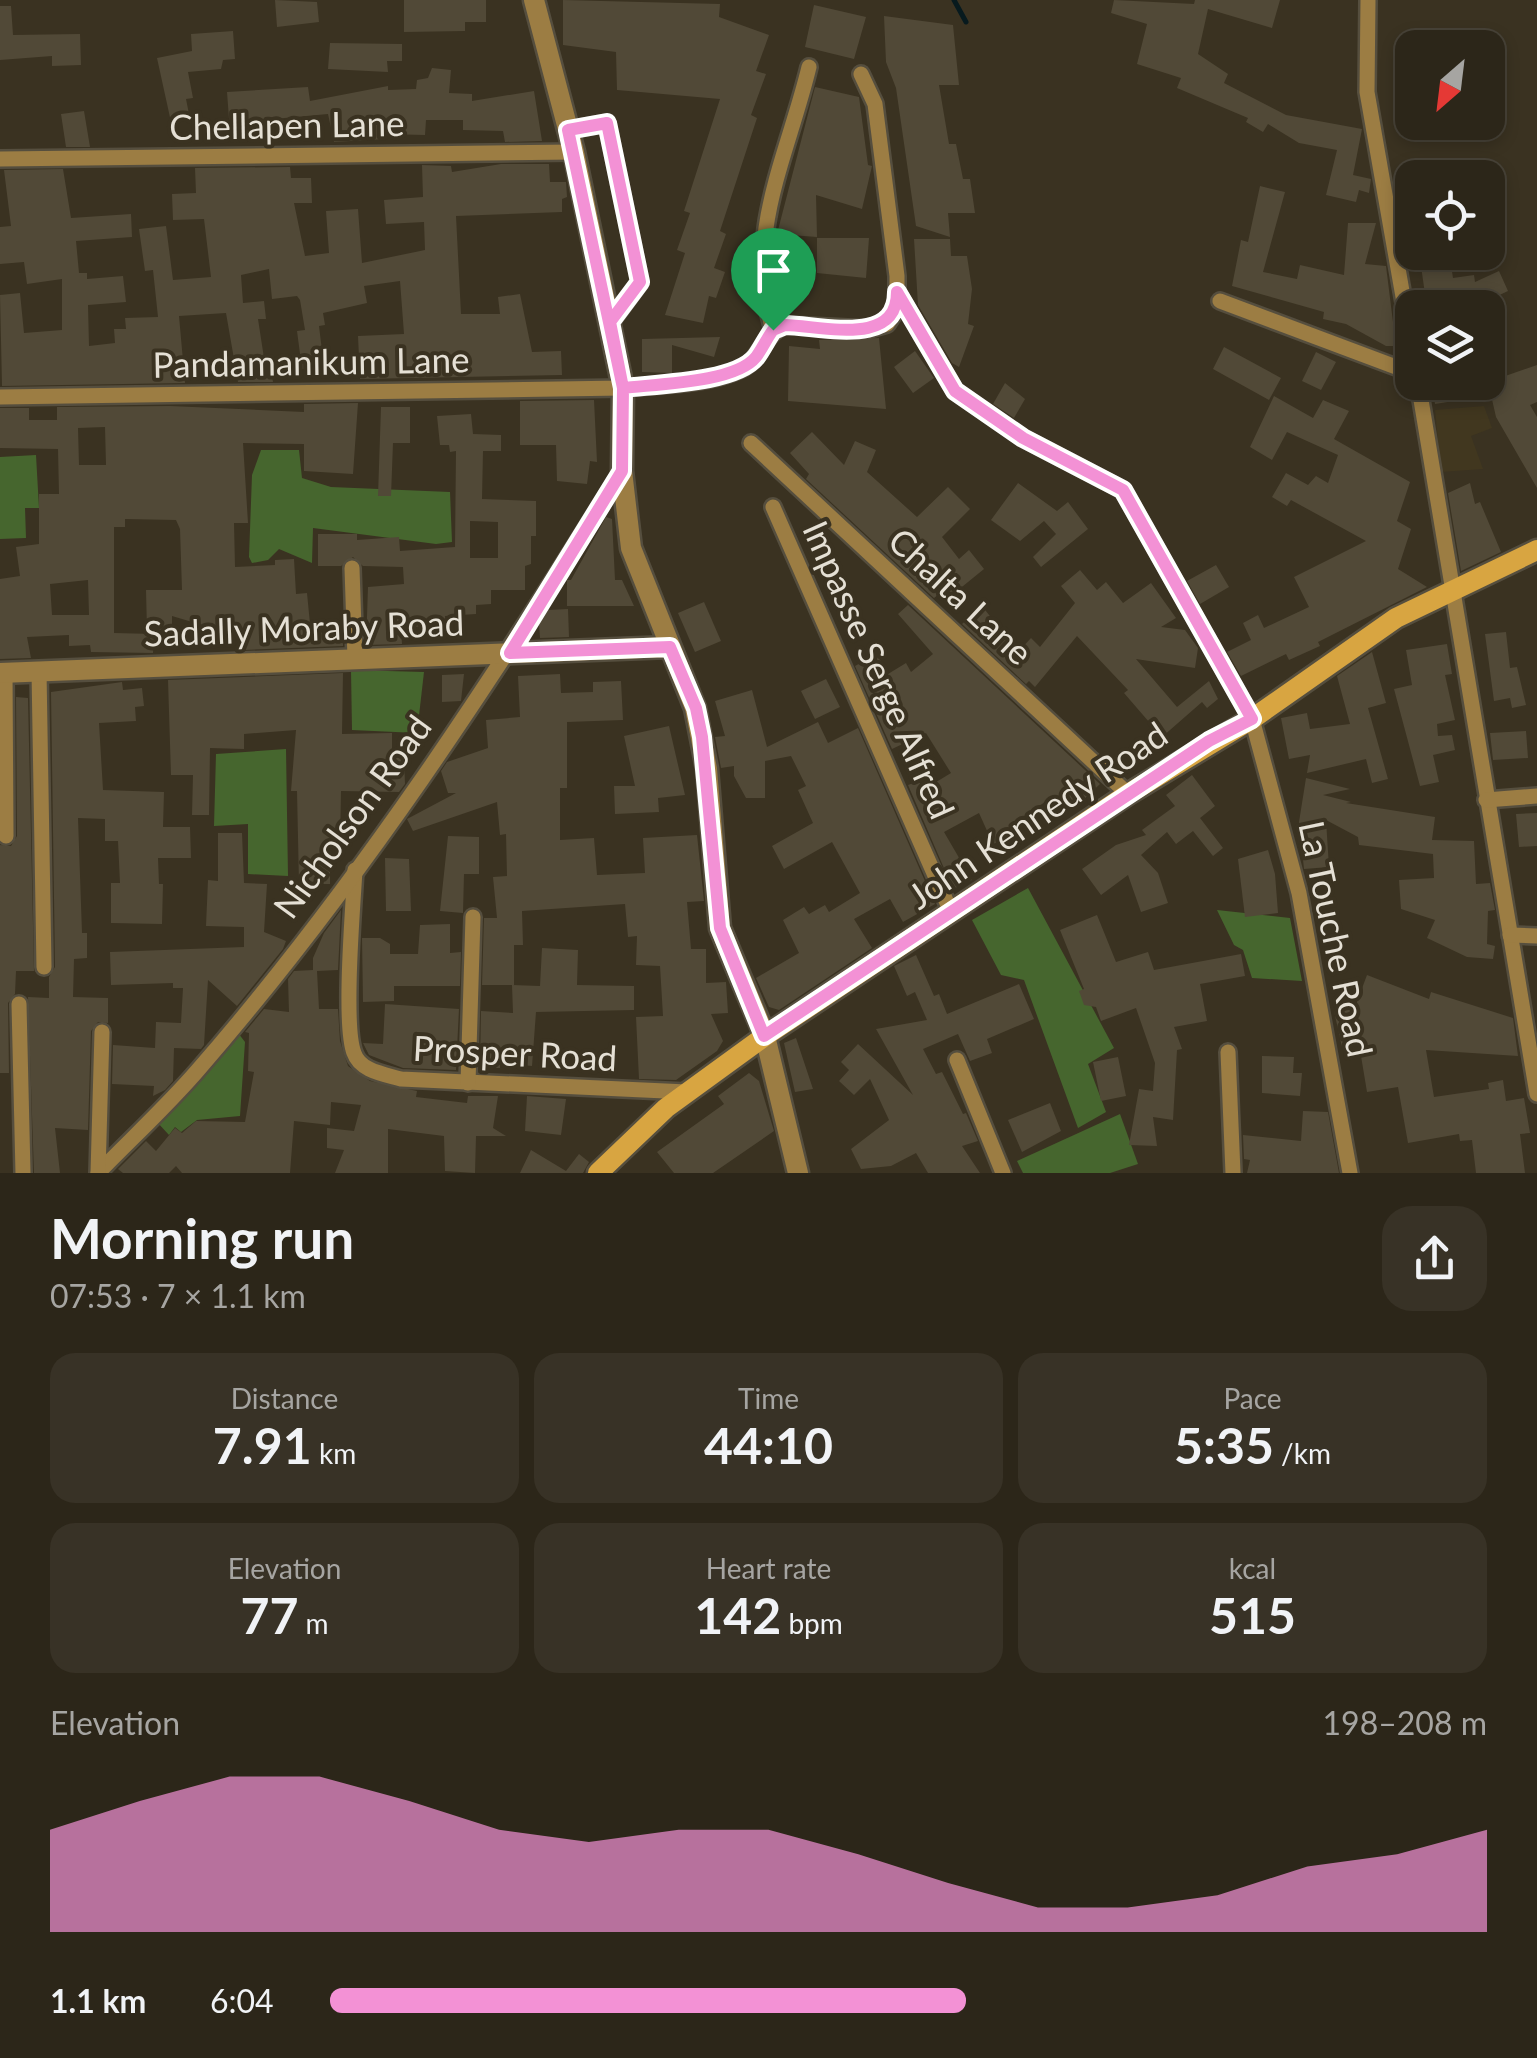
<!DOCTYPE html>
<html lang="en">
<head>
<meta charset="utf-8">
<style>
  body { margin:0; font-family:Lato,sans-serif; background:#383226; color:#f1f3f6; height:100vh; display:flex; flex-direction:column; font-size:38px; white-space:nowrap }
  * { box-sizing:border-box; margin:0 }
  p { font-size:32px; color:#a6a5a2 }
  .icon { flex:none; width:55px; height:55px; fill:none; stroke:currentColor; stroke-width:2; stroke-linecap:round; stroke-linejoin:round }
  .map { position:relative; height:1173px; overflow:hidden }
  .drawer { display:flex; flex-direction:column; background:#2c2619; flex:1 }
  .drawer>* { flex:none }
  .needle { width:65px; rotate:208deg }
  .buttons { position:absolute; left:1395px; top:30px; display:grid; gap:20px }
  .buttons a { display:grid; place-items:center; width:110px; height:110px; border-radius:20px; background:#2c2619; box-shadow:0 5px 15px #0003,0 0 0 2px #484338; font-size:50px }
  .pin { position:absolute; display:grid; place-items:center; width:85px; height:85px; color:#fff; margin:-102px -42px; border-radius:50% 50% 50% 0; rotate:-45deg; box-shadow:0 0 10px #0007 }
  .pin .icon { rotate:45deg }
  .round { display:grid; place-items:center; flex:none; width:105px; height:105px; border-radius:30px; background:#383226 }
  .head { display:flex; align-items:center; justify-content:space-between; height:170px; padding:0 50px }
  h1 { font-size:55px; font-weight:700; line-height:75px }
  .stats { display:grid; grid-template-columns:repeat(3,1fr); gap:15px; height:170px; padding:10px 50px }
  .stats div { display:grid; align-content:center; border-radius:25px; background:#383226; text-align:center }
  .stats b { font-size:50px; font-weight:700 }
  .stats small { font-size:28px; font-weight:400 }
  .stats p { font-size:28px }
  .chart { height:280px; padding:20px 50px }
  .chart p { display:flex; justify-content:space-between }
  .chart svg { width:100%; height:180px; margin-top:10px; fill:#f391d5; opacity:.7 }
  ul { padding:0 50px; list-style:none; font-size:32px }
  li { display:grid; grid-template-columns:160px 120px 1fr; align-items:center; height:75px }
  li i { height:25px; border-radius:12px; background:#f391d5 }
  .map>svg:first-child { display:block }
  .built { fill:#41371f }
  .green { fill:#46662e }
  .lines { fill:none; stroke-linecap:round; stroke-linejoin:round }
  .stream { stroke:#071a1e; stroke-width:5 }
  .building { fill:#514937; fill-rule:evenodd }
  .minor-casing { stroke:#554e3e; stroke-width:20 }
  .tertiary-casing { stroke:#554e3e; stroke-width:25 }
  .secondary-casing { stroke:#554e3e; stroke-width:25 }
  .minor { stroke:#9c7d43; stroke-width:15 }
  .tertiary { stroke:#9c7d43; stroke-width:20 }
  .secondary { stroke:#d8a541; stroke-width:20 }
  .route-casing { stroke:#fff; stroke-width:20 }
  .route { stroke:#f391d5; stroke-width:12 }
  .labels { text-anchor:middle; stroke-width:8; stroke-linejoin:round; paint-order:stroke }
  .street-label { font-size:35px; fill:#e5e0d5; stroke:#3a3221 }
</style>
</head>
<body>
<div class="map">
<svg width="1537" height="1173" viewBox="0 0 1537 1173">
  <rect width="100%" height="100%" fill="#3a3221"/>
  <polygon class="built" points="1484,406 1492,428 1471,436 1483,469 1441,472 1435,410"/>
  <g class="green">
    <polygon points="261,450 299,450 302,478 331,487 450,492 452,542 436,544 313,528 312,563 279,549 268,560 252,563 249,557 252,475"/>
    <polygon points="36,455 39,508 25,508 26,538 0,539 0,457"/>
    <polygon points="351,670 424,672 417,733 352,730"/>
    <polygon points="286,749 288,876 248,874 248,824 214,826 216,754"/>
    <polygon points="1028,888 1114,1048 1088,1064 1106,1112 1078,1128 1024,980 1001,975 972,920"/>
    <polygon points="1217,910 1290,918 1302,981 1252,978 1243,950 1234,945"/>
    <polygon points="235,1029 245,1042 240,1116 197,1120 181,1132 175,1127 169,1135 157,1122"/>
    <polygon points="1120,1114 1138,1164 1110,1173 1023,1173 1017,1161"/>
  </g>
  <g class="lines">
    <polyline class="stream" points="954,0 966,22"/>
  </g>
  <g class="building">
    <polygon points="275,0 317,2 319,22 277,27"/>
    <polygon points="404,0 486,0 486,22 465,22 465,31 404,32"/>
    <polygon points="563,0 720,4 719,17 769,35 756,71 766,74 751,115 757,118 720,231 726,234 714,268 725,272 716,298 709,296 703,323 665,315 685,253 677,250 690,213 684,211 720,99 617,90 616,52 563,45"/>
    <polygon points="1114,0 1194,4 1195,0 1280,0 1272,28 1208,9 1198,54 1228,74 1224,83 1286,115 1362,129 1353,175 1371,179 1369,193 1359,190 1356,202 1326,195 1337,150 1299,143 1268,124 1263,132 1246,122 1248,118 1177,88 1181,78 1137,64 1147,24 1111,13"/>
    <polygon points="814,5 866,17 854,59 805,47"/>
    <polygon points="0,6 11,6 13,35 80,34 81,65 52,66 52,56 0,60"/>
    <polygon points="884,16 953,25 959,85 939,85 949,144 956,144 963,179 970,179 975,213 948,213 950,237 916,226 896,88 886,62"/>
    <polygon points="233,31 235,59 223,60 221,69 188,72 193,98 186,99 190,119 171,122 157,58 192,51 191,34"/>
    <polygon points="330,43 402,44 402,61 387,61 388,72 328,69"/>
    <polygon points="432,68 451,70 449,93 472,94 472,101 534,91 542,141 505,142 503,131 463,130 463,120 426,120 425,135 385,134 385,139 334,142 328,114 263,120 264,130 230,132 227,92 308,87 310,101 388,86 388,90 416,89 417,80 428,78"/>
    <polygon points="815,87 859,97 868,165 872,166 862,209 816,195 817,237 777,234"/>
    <polygon points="84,111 90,147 66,147 61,114"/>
    <polygon points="501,164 549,164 550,182 566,182 567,197 562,199 562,212 456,216 461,314 500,314 498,297 520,294 532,352 561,351 562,375 360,379 358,336 404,334 400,281 364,286 367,303 323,313 325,325 319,326 324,367 302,369 297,331 305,330 300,300 297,296 272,299 269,269 241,275 243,303 264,301 266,319 258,319 266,371 271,371 273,382 238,382 226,313 179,316 185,383 2,386 0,295 20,293 24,333 62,330 62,279 27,284 24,262 0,264 0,227 11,226 4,170 63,169 71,218 131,214 132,237 76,241 79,273 87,273 87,279 123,276 126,302 88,305 89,346 115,343 114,329 126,329 125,318 158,317 153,270 145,271 139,229 166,226 173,280 211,277 204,219 173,220 172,194 196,193 195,168 290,167 291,178 311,178 312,203 294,203 305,256 329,253 326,211 358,209 362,263 425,250 424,222 386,224 384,200 423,197 422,165 451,166 452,172"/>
    <polygon points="1260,186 1285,192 1263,272 1297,279 1300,265 1344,275 1348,223 1376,223 1365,264 1386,266 1396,346 1386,346 1346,324 1323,319 1324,312 1232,286 1241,240 1248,242"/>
    <polygon points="817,238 869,238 866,278 817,273"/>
    <polygon points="914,239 950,239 951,256 967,256 972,289 968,324 974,326 959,367 952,363 918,305"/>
    <polygon points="1419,252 1449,252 1453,278 1474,275 1475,282 1499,271 1508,291 1489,300 1489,308 1427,308"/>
    <polygon points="720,337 714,357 672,345 672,373 642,372 642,339"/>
    <polygon points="879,338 886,409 788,401 789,346 820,349 819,340"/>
    <polygon points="1224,347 1281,378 1269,400 1213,369"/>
    <polygon points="915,351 934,378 913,393 894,367"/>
    <polygon points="1316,352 1336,362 1321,390 1302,381"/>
    <polygon points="1537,365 1537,402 1530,405 1537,417 1537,488 1496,417 1491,395 1435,404 1432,382 1488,382"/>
    <polygon points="1005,383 1025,399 1014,418 993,404"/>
    <polygon points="1274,396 1313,418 1323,400 1349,411 1334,439 1410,482 1397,521 1411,529 1398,569 1427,587 1318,642 1320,646 1289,660 1286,654 1241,676 1227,652 1251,640 1243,623 1258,615 1264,628 1309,607 1294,577 1366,541 1291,500 1287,506 1272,497 1286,473 1308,485 1316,476 1328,483 1338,455 1287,432 1272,460 1250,447"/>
    <polygon points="594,400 597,462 590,461 587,484 557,481 556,445 520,445 520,401"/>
    <path d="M358,403L353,474L304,471V444L243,443L248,523H234L235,567L275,565V560L294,559L296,594L307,593L311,634L343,630V646L244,650L243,629L219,630L172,616V631H147L146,590H182L180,529L176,520L125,519V527H114V633L154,634L153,653L91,652L90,645L69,646V635L27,637L31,658L0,659V579L20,576L16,547L39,544V494H59L58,449L0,448V408H29V420H57V407L170,406L304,412V404ZM105,427L106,465H79L78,428ZM88,580L89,615H52L50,584Z"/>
    <polygon points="381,407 410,407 410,443 393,443 391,496 378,496"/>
    <path d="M471,414L473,434L501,435V451H483L482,499L536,501V536H531V564L525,566V590H491V604L476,605V614L445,616L446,624L401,628L402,644L366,645L368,587L404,584L403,567L363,566L353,557L341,566H318V534H357V540L399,537L400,551L455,547L456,451L450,452L449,445H440L437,416ZM470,521L498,522V558H470Z"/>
    <polygon points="812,432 844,465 855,441 876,450 867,472 917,517 948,487 970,509 942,537 959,559 969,550 984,569 952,595 947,588 934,598 806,479 809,474 790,453"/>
    <polygon points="1018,483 1057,511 1068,502 1088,529 1041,567 1033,557 1056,534 1044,521 1020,541 991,520"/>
    <polygon points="1470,483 1475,504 1480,502 1501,552 1461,571 1448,493"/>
    <polygon points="606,517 612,519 615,580 622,580 634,606 567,606 567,580 571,580"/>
    <polygon points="1216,565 1229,587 1200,604 1187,581"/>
    <polygon points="1080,570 1097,590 1106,582 1123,603 1151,583 1176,618 1161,627 1185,630 1198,648 1195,668 1136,659 1177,707 1209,681 1218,699 1207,708 1202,702 1162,737 1124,693 1128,690 1077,636 1035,687 1029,681 1026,684 962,624 982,606 1018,652 1031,638 1040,647 1075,603 1061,586"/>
    <polygon points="704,602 721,641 695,652 678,613"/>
    <polygon points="908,605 1100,784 1082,801 1077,796 1058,812 1048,800 1012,824 1016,834 993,844 979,813 944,832 972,880 953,889 908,785 919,781 923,790 951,773 926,733 892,749 855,666 877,654 888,674 906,663 911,672 933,654 898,614"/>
    <polygon points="568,609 569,637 540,638 539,623 548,610"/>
    <polygon points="1506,632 1510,668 1517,667 1526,705 1512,708 1510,698 1494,701 1485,634"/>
    <polygon points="1447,644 1452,674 1445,675 1455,720 1437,724 1438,736 1452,735 1455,750 1433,755 1439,782 1420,786 1394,689 1412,685 1406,650"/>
    <polygon points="1372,652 1386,703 1368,708 1388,779 1372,783 1366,759 1307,773 1310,755 1289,759 1281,718 1307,713 1310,729 1350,724 1337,676"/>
    <polygon points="343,673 342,734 392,733 392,758 404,757 405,784 399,792 341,791 340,845 330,844 330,884 299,884 297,791 291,791 296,730 244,734 244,749 210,748 209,815 192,815 193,775 171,775 168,680"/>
    <polygon points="464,674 461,701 442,702 442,675"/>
    <polygon points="560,674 561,693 593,692 593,682 621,681 623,720 567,722 567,788 560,788 560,840 594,838 597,875 645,873 643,838 697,835 704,901 687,902 691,949 706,949 706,983 726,982 728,1013 711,1014 723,1041 717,1051 676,1080 639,1079 636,1017 663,1016 660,966 636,965 637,936 628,937 625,904 522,911 523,945 514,945 514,985 482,985 484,918 497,918 493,877 507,876 506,834 500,835 497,802 413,831 407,819 456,793 448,793 441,771 447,762 488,748 486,720 520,717 518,676"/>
    <polygon points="826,679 840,707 815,719 801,691"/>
    <polygon points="122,682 123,690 142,688 144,706 135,707 136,721 99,723 103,790 164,792 163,827 190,827 191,858 158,858 159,884 163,884 162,924 111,923 111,883 120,883 118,841 105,841 105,819 78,818 82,933 87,933 87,958 74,959 73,997 108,998 108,1023 98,1022 91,1031 88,1130 55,1128 60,1173 34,1173 28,997 49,998 49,977 55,967 51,692"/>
    <polygon points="752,690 767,747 818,722 828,743 858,728 935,904 903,922 890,899 854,919 872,948 779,1010 769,1007 756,978 799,953 783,920 804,907 809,914 825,905 829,912 860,893 832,842 784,869 772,846 813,823 798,790 806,786 791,756 765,761 765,798 746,798 734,776 734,766 721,768 715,737 725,736 715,701"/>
    <polygon points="16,697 28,698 34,971 16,971 15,994 8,1003 9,1073 0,1073 0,845 11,846 17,836"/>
    <polygon points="669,726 685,795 658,798 659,812 615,814 614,786 635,786 624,736"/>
    <polygon points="1526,731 1528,758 1493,760 1490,733"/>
    <polygon points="1192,775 1215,806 1200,818 1223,848 1213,856 1193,831 1176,844 1167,832 1141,855 1158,873 1168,903 1141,912 1128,875 1101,895 1082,869 1116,845 1146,835 1142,830 1175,806 1166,795"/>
    <polygon points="1306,778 1350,789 1323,795 1351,802 1346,803 1435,817 1432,840 1474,841 1476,884 1490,883 1495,910 1488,911 1487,944 1495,946 1493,959 1467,957 1427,938 1435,920 1401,909 1399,880 1434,878 1433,854 1359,845 1358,837 1326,820 1329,867 1304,869 1299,822"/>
    <polygon points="1537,813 1537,846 1519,847 1516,814"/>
    <polygon points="218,833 242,833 244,883 267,884 264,932 286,941 283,949 237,1006 208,980 204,1045 201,1049 174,1048 173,1081 165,1090 153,1096 154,1086 112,1084 113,1045 155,1048 156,1022 181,1023 183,988 173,988 173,983 111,985 110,952 244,947 244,927 206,926 208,880 218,881"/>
    <polygon points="448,836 479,837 479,874 464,874 463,913 440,911"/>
    <polygon points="1268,850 1275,874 1278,913 1245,917 1238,859"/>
    <polygon points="385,858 409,859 411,911 386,911"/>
    <polygon points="341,910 338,970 317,971 319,1009 338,1009 340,1041 348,1066 370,1081 417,1091 416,1097 467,1103 468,1096 498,1096 493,1128 506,1136 476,1136 475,1173 445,1171 444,1136 388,1129 388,1173 335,1173 344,1150 327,1148 327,1128 354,1131 361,1105 331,1102 330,1125 294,1121 290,1173 182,1173 176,1166 169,1173 123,1173 118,1169 146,1141 156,1151 175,1128 182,1133 196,1121 245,1122 254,1072 248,1071 249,1033 245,1032 264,1009 289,1012 288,979 294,971 313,970 313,958 324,933"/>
    <polygon points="1097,915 1116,962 1148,952 1154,970 1241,954 1245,976 1200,984 1207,1021 1174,1027 1182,1049 1177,1050 1173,1120 1153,1117 1157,1146 1129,1145 1139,1089 1153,1091 1155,1063 1136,1008 1101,1021 1096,1007 1084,1005 1079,991 1084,989 1060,930"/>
    <polygon points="450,924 450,953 461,952 460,986 394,986 394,1001 363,1002 362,938 380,938 390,944 390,954 418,954 420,925"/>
    <polygon points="542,948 578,950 577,985 634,986 634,1010 536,1012 532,1066 500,1063 500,1068 480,1068 481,1011 513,1013 512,985 540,986"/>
    <polygon points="916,955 934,996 939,994 947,1014 1019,984 1034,1019 987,1039 992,1053 970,1061 958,1034 923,1049 936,1074 942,1072 963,1114 966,1113 978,1141 962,1146 980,1173 928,1173 916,1153 891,1166 861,1169 851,1149 889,1120 870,1079 854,1095 839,1081 849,1070 841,1062 858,1044 913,1095 876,1029 927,1020 915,992 907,996 894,966"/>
    <polygon points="1367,975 1429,999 1431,992 1513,1018 1518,1056 1426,1050 1434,1097 1489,1089 1488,1083 1503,1080 1506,1101 1524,1098 1530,1133 1520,1134 1525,1173 1476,1173 1472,1140 1460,1141 1459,1134 1408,1143 1398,1087 1367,1092 1359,1044 1342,1047 1334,1011 1355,1007"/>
    <polygon points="385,1004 459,1009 456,1070 403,1068 369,1055 363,1043 383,1044"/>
    <polygon points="796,1038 813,1089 795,1092 784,1043"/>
    <polygon points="1262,1056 1294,1057 1293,1073 1302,1073 1300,1096 1262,1093"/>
    <polygon points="1118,1057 1126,1096 1101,1101 1093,1062"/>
    <polygon points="749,1073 759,1081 774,1131 713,1173 674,1173 657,1152 724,1104 718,1096"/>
    <polygon points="527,1096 566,1099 561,1135 525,1131"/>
    <polygon points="1050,1103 1061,1131 1022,1152 1008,1120"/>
    <polygon points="1303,1111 1328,1112 1339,1173 1247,1173 1250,1160 1244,1159 1243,1135 1301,1141"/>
    <polygon points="531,1150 566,1171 579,1154 589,1162 583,1173 520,1173"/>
  </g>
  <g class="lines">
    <g class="minor-casing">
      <g id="minor">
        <polyline points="1368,0 1367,92 1412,348"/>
        <polyline points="569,130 607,123 640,282 610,323"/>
        <polyline points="0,159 574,152"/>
        <polyline points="898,294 955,391 1023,438 1123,490 1252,719 1299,893 1350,1173"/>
        <polyline points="1220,301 1412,373"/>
        <path d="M773,330C744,235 787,158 809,67"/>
        <polyline points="1418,382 1537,1094"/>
        <path d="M0,397L623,388C660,384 707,385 741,369C762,359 763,333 785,325L869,329L887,324L897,309V276L875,104L861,74"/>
        <polyline points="751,443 1128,794"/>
        <polyline points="773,507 951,912"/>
        <polyline points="352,568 355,659"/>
        <polyline points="39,671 44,967"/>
        <polyline points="5,673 6,836"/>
        <polyline points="1486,800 1537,796"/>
        <path d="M355,870C353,906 343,1025 354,1053C360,1071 384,1074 401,1079L687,1092"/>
        <polyline points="1510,935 1537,936"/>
        <polyline points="19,1004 23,1173"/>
        <polyline points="1228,1052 1233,1173"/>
        <polyline points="957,1060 1003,1173"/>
        <polyline points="468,1083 473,917"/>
        <path d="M98,1173C131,1139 167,1106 198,1070C358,886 494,678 622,471"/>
        <polyline points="98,1173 102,1032"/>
      </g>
    </g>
    <g class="tertiary-casing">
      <g id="tertiary">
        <polyline points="534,0 574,152 623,388 622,471 631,548 695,708 707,769 720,928 765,1036 798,1173"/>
        <polyline points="0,673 670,647"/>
      </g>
    </g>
    <g class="secondary-casing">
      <polyline id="secondary" points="598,1173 666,1108 765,1036 1128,794 1252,719 1396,618 1537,550"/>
    </g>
    <use href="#minor" class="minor"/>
    <use href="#tertiary" class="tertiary"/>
    <use href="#secondary" class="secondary"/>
  </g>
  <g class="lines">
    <g class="route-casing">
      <path id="route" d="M773,330C767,338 762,349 756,357C735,383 655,384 623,388L568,130L607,123L640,282L610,322L623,388L622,471L510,653L670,647L696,708L702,737L720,928L764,1036L1209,741L1252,719L1123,490L1023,438L955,391L897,292C897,347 823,326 785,325L773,330"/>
    </g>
    <use href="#route" class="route"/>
  </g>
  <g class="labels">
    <g class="street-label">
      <text transform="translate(287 126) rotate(-1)" y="12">Chellapen Lane</text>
      <text transform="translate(311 363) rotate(-1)" y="12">Pandamanikum Lane</text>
      <text transform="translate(960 597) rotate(43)" y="12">Chalta Lane</text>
      <text transform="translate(304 629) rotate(-2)" y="12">Sadally Moraby Road</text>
      <text transform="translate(878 670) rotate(66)" y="12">Impasse Serge Alfred</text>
      <text transform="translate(1038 816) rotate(-34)" y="12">John Kennedy Road</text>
      <text transform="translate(353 817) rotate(-54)" y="12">Nicholson Road</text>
      <text transform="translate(1335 939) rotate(78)" y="12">La Touche Road</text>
      <text transform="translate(515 1054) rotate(3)" y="12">Prosper Road</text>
    </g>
  </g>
</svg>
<div class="buttons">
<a><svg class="needle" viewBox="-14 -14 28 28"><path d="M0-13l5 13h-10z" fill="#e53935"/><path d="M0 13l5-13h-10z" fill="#a6a5a2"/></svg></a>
<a><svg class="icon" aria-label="locate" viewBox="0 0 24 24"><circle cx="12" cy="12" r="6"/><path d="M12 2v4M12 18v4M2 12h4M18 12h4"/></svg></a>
<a><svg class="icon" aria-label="layers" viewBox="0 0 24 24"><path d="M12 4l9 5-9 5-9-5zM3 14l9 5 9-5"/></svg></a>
</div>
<div class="pin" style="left:773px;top:330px;background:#1e9e55"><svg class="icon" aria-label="arrive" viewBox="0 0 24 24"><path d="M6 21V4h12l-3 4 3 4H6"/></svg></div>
</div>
<section class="drawer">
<div class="head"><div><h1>Morning run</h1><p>07:53 · 7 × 1.1 km</p></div><a class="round"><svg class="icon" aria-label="share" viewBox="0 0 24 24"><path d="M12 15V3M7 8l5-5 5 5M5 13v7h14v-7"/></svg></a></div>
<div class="stats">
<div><p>Distance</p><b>7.91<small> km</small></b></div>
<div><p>Time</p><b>44:10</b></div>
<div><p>Pace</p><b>5:35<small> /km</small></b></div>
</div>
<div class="stats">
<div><p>Elevation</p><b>77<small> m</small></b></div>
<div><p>Heart rate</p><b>142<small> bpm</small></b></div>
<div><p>kcal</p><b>515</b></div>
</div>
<div class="chart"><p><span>Elevation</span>198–208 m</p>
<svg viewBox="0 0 160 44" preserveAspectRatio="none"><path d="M0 44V19L10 12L20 6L30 6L40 12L50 19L60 22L70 19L80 19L90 25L100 32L110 38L120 38L130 35L140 28L150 25L160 19V44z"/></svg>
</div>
<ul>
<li><b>1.1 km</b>6:04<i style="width:55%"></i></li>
</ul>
</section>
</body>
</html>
